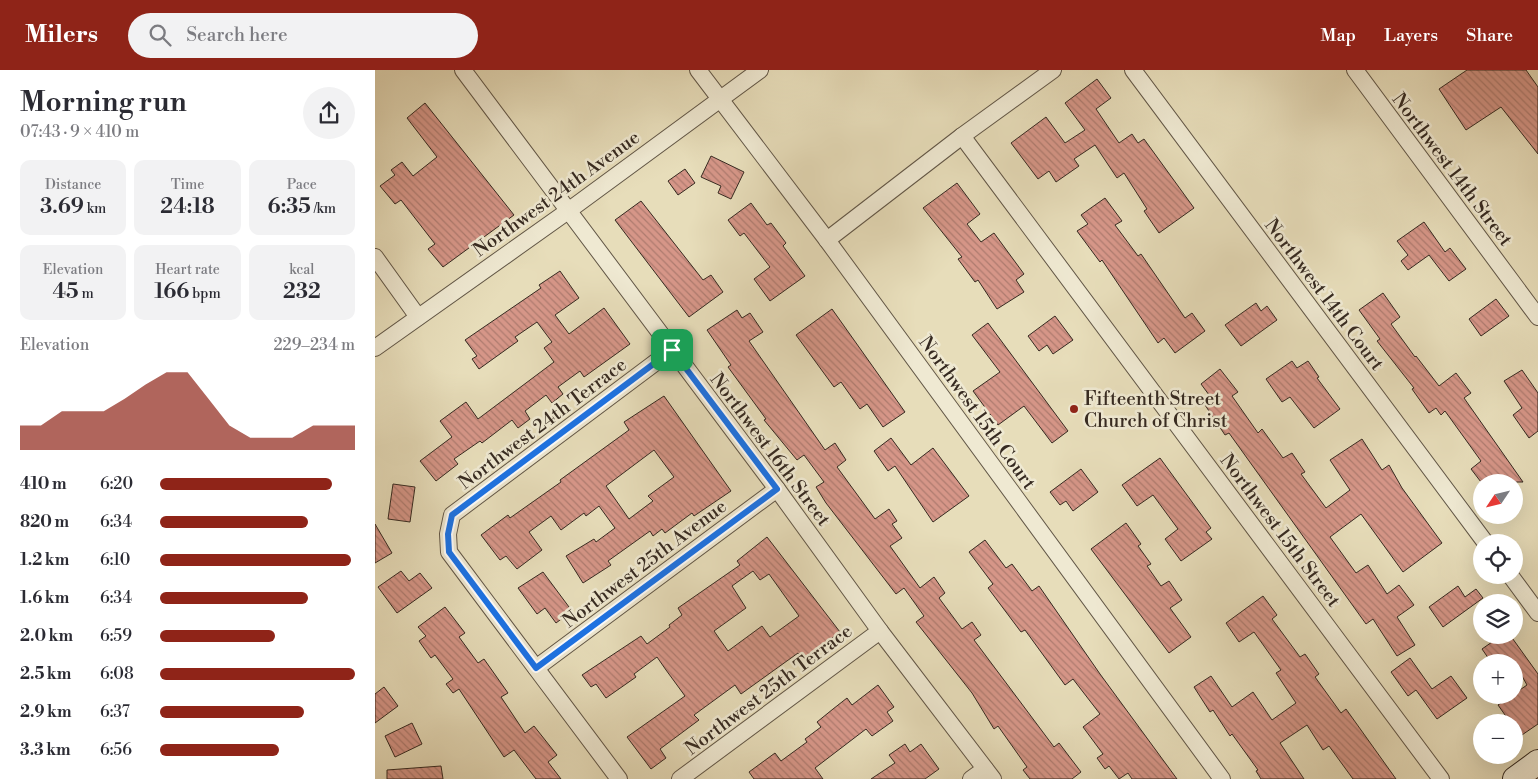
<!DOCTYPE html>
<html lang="en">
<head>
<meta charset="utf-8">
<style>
  body { margin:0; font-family:"Libre Bodoni",serif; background:#f2f2f3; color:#2b2b33; height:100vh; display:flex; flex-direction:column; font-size:19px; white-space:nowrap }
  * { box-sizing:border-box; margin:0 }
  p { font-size:16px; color:#7c7c81 }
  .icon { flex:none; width:28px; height:28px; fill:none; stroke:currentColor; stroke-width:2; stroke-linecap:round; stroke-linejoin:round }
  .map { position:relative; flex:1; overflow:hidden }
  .details { display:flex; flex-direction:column; background:#fff; width:375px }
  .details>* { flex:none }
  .needle { width:32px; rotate:235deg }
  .buttons { position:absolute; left:1098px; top:404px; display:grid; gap:10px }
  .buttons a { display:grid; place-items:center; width:50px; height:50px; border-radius:50%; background:#fff; box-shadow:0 5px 20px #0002; font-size:25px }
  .pin { position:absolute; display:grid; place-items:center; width:42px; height:42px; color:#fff; margin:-21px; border-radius:10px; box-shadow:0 2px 8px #0006 }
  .round { display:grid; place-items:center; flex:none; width:52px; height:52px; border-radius:26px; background:#f2f2f3 }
  .overview { display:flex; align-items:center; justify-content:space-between; height:85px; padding:0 20px }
  h1 { font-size:28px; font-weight:600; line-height:38px }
  .figures { display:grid; grid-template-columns:repeat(3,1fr); gap:8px; height:85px; padding:5px 20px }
  .figures div { display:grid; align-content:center; border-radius:10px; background:#f2f2f3; text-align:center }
  .figures b { font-size:21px; font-weight:600 }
  .figures small { font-size:14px; font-weight:400 }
  .figures p { font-size:14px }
  .chart { height:140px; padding:10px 20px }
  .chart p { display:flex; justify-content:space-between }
  .chart svg { width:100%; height:90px; margin-top:5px; fill:#8f2418; opacity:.7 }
  ul { padding:0 20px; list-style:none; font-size:16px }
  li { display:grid; grid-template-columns:80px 60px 1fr; align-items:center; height:38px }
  li i { height:12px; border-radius:6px; background:#8f2418 }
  header { display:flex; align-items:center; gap:30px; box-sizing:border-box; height:70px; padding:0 25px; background:#8f2418; color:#fff }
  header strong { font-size:24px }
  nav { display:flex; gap:28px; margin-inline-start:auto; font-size:18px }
  .search { width:350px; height:45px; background:#f2f2f3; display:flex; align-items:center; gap:12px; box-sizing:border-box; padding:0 18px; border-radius:28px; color:#7c7c81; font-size:19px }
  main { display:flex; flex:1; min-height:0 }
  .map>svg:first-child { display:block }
  .building { fill:url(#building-back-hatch); stroke:#362a21; fill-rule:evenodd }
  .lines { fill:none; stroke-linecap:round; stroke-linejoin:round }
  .street-casing { stroke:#625747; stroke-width:18 }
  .secondary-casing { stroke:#362a21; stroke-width:26 }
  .street { stroke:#efe9d2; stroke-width:16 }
  .secondary { stroke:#efe9d2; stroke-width:24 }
  .route-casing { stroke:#fff; stroke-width:10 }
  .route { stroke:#1a73e8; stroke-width:6 }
  .poi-dot { fill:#8f2418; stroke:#efe9d2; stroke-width:2 }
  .labels { text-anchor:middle; stroke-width:5; stroke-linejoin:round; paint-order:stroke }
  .street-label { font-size:19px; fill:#362a21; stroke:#efe9d2 }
  .poi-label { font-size:19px; fill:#362a21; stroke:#efe9d2; text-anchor:start }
</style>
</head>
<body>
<header>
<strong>Milers</strong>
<div class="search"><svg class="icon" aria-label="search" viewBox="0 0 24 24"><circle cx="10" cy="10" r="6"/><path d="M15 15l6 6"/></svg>Search here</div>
<nav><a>Map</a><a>Layers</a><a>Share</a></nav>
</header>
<main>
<section class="details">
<div class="overview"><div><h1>Morning run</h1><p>07:43 · 9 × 410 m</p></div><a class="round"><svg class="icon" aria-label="share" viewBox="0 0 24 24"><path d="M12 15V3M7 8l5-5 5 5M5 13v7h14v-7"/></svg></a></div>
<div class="figures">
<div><p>Distance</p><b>3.69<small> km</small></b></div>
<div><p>Time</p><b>24:18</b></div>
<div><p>Pace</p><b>6:35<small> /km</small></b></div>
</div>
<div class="figures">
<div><p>Elevation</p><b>45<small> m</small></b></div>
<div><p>Heart rate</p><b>166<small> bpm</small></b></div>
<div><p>kcal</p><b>232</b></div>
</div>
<div class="chart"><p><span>Elevation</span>229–234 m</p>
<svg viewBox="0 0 160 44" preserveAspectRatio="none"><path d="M0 44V32L10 32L20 25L30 25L40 25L50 19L60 12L70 6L80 6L90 19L100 32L110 38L120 38L130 38L140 32L150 32L160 32V44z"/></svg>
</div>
<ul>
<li><b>410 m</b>6:20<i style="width:88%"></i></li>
<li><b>820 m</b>6:34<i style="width:76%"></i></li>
<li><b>1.2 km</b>6:10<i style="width:98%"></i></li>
<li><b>1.6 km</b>6:34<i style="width:76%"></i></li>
<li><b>2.0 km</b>6:59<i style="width:59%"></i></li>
<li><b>2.5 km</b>6:08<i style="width:100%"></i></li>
<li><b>2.9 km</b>6:37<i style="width:74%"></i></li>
<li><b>3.3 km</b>6:56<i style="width:61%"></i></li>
</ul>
</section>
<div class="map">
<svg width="1163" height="709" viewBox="0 0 1163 709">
  <defs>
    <pattern id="building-back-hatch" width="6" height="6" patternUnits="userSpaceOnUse" patternTransform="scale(1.25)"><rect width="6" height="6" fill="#d69688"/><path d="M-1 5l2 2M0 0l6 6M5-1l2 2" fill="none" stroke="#ae7b6f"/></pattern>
  </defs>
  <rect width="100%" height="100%" fill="#e7ddba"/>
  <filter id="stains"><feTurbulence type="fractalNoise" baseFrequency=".004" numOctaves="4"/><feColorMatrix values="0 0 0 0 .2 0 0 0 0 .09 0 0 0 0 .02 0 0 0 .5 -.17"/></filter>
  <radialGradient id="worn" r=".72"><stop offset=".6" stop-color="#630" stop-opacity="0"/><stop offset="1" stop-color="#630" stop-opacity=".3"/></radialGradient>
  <g class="building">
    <polygon points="1092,0 1151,0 1163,17 1163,84 1126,37 1091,60 1064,19"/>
    <polygon points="722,9 736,28 721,39 744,73 757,64 763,73 769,69 819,138 784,163 769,141 772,139 749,103 742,108 720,75 699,89 704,96 681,112 674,101 663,109 636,73 671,47 690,73 710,60 690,33"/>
    <polygon points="50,33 139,145 68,197 53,179 60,174 26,130 20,134 5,116 20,105 16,100 27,92 38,106 62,87 32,48"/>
    <polygon points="336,86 369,102 356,129 343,123 346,116 326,107"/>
    <polygon points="310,99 320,113 303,125 293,111"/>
    <polygon points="582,113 605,144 592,154 606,172 619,163 649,204 641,210 649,222 622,239 603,210 600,212 583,189 587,187 548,138"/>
    <polygon points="730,128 747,151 740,155 763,186 766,184 810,248 817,243 830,261 800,283 789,268 783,273 727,190 725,192 702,161 713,154 706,145"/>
    <polygon points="266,131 328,210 336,205 348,222 314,247 240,150"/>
    <polygon points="376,133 392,155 396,153 411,173 408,176 430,206 395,231 379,209 395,197 369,163 365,166 353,150"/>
    <polygon points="1049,152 1070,182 1075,178 1091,199 1074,211 1054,185 1033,200 1026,191 1033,185 1022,171"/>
    <polygon points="185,201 204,228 180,245 194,264 229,238 255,274 209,307 205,301 183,317 188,324 177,333 171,325 150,341 155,349 143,358 137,350 107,373 105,371 79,389 83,394 61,411 45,391 77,367 65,351 91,332 103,349 179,292 169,278 177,272 162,252 140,267 143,271 104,299 97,289 102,286 90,270 166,218 164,215"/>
    <polygon points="1008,223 1025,247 1016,254 1040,287 1041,286 1064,316 1081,303 1096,323 1089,328 1148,412 1106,412 1096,399 1106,391 1070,341 1066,345 1061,338 1054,343 1037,319 1039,318 1002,271 1005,269 984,240"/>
    <polygon points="1121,229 1134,246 1106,266 1094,249"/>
    <polygon points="881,233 886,241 892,236 902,250 866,276 850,255"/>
    <polygon points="457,239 530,342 508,357 492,334 485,339 466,312 459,317 421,265"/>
    <polygon points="362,240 367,248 375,243 388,262 374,271 450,380 460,373 471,390 462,397 500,449 514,439 522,451 517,454 527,468 515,476 545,518 559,507 570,523 564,528 587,559 597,552 606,565 599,570 679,677 684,673 706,702 697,709 655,709 648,700 652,697 623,656 619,659 597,623 541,552 549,546 529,518 521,524 451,433 441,417 449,412 429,385 422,390 389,350 391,349 353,297 356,295 332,260"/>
    <polygon points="680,246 698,270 678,284 672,275 664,281 653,266"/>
    <polygon points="613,253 693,361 677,373 649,336 623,355 598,321 625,302 597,265"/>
    <polygon points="917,291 922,298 933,291 944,307 942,308 965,339 939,358 915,327 907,332 891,309"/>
    <polygon points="845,299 863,322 857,326 883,363 887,359 908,388 917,383 930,402 926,404 951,438 975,420 955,390 987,369 1007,400 1014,395 1027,418 1067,473 1028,502 986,444 955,467 981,503 993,495 1012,524 1024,515 1039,535 1022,547 1040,575 1022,586 998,549 991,554 854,363 850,365 830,335 837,329 826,314"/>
    <polygon points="1147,300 1163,323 1163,361 1154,368 1138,345 1147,338 1129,311"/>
    <path d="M289,326L356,421L319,446L317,443L290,463L287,459L278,466L275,461L233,491L236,495L208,513L191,486L219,469L221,472L240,458L224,436L211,446L209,443L186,460L176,446L154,462L167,480L142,499L131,486L125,490L106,465L133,445L135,448L186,412L185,410L254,360L249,352ZM279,380L299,407L273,426L278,431L254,449L231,416Z"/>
    <polygon points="516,368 536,395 558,378 594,426 558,452 520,396 513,401 499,381"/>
    <polygon points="785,388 836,458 831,462 837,469 806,491 790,469 803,459 778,425 762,436 747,415"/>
    <polygon points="706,399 723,422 698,441 691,431 685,435 675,422"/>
    <polygon points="18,414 40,417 35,452 13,449"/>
    <polygon points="751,453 766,474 763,476 776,494 772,496 786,516 794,511 807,530 795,538 816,567 794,583 716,479"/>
    <polygon points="0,454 17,483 0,493"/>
    <path d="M392,467L465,562L428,590L423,583L366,624L360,615L345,626L319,645L324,650L285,679L291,688L276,699L252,667L310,626L291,600L282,587L259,604L261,607L231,628L221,614L216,617L207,605L266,566L272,574L295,557L294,555L307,545L303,538L365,495L362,491ZM378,501L385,510L394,504L424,546L395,567L387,556L353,581L339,561L371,538L357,516Z"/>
    <polygon points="610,470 631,498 637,494 657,521 664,516 725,604 802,709 757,709 753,703 744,709 734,696 730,699 722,688 728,684 708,657 725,644 698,609 690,615 650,560 646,562 613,518 618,514 594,482"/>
    <polygon points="26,501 34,511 45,503 57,518 22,543 3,517"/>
    <polygon points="168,502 197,541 181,553 170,538 162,544 143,518"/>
    <polygon points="1083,516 1090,527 1101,519 1108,528 1068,557 1054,537"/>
    <polygon points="888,526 902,545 897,549 925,587 930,584 944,604 940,607 966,643 971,639 1021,709 978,709 954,676 948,680 932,655 905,673 929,709 886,709 881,701 883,700 857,664 855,666 838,640 835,642 819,617 836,606 857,637 878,622 897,650 921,633 901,603 906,600 879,562 864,572 851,553"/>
    <polygon points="70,537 90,563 84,567 103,593 109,589 133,623 126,627 150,663 159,656 182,685 173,692 186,709 161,709 139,680 129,687 84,619 78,623 71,614 78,609 60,585 56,588 44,571 51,566 43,557"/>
    <polygon points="1127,565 1135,565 1163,604 1163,654 1144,667 1139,659 1139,652 1135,652 1123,635 1152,615 1139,592 1116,592 1107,579"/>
    <polygon points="1035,588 1057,619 1076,606 1092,628 1062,649 1041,620 1033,626 1016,602"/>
    <polygon points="503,615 519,637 512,642 518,651 497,666 491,659 440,698 448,709 379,709 374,702 400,683 406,691 432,672 430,669 446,657 442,652 458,639 472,628 477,635"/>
    <polygon points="9,617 23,636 0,653 0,624"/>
    <polygon points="37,653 47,674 20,687 10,666"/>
    <polygon points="530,674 535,682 546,674 564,699 550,709 496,709 520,693 514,685"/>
    <polygon points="66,696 68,709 12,709 12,700"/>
  </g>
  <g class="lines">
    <g class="street-casing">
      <g id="street">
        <polyline points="88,0 402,419 505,561 618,709"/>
        <polyline points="323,0 452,170 847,709"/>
        <polyline points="758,0 1110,472"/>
        <polyline points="980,0 1163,247"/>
        <polyline points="587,66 1066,709"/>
        <polyline points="452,170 587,66 678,0"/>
        <polyline points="0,187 43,247"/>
        <polyline points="0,278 193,141 385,0"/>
        <polyline points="1135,505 1163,543"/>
        <polyline points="161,598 402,419"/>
        <polyline points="244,709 74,482 73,464 77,445 297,280"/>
        <polyline points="305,709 505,561"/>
        <polyline points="596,709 610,699"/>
      </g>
    </g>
    <g class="secondary-casing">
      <polyline id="secondary" points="1140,709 1163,692"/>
    </g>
    <use href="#street" class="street"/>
    <use href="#secondary" class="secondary"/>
  </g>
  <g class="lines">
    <g class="route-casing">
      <polygon id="route" points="297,280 402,419 161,598 74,482 73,464 77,445"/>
    </g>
    <use href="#route" class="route"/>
  </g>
  <circle class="poi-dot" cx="699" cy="339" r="5"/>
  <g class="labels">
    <g class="street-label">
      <text transform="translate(1078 99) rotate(53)" y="7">Northwest 14th Street</text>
      <text transform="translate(181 123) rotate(-36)" y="7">Northwest 24th Avenue</text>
      <text transform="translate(950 224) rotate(53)" y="7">Northwest 14th Court</text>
      <text transform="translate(603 342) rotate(54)" y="7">Northwest 15th Court</text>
      <text transform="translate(167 353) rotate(-37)" y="7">Northwest 24th Terrace</text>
      <text transform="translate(396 379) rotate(53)" y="7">Northwest 16th Street</text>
      <text transform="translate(906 460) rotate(53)" y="7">Northwest 15th Street</text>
      <text transform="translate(269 493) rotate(-37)" y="7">Northwest 25th Avenue</text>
      <text transform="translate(393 619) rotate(-37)" y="7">Northwest 25th Terrace</text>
    </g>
    <g class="poi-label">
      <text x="709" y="335">Fifteenth Street<tspan x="709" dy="22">Church of Christ</tspan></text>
    </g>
  </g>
  <rect width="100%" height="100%" filter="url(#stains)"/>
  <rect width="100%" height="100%" fill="url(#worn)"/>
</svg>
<div class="buttons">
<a><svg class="needle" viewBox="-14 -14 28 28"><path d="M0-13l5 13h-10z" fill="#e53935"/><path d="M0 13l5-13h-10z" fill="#7c7c81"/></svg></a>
<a><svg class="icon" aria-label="locate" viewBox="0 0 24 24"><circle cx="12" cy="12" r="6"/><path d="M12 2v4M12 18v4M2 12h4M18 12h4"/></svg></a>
<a><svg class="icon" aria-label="layers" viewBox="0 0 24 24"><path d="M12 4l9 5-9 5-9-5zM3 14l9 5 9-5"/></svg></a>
<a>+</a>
<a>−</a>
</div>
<div class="pin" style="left:297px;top:280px;background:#1e9e55"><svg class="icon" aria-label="arrive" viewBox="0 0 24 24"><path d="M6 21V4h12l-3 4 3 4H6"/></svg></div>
</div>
</main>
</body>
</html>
